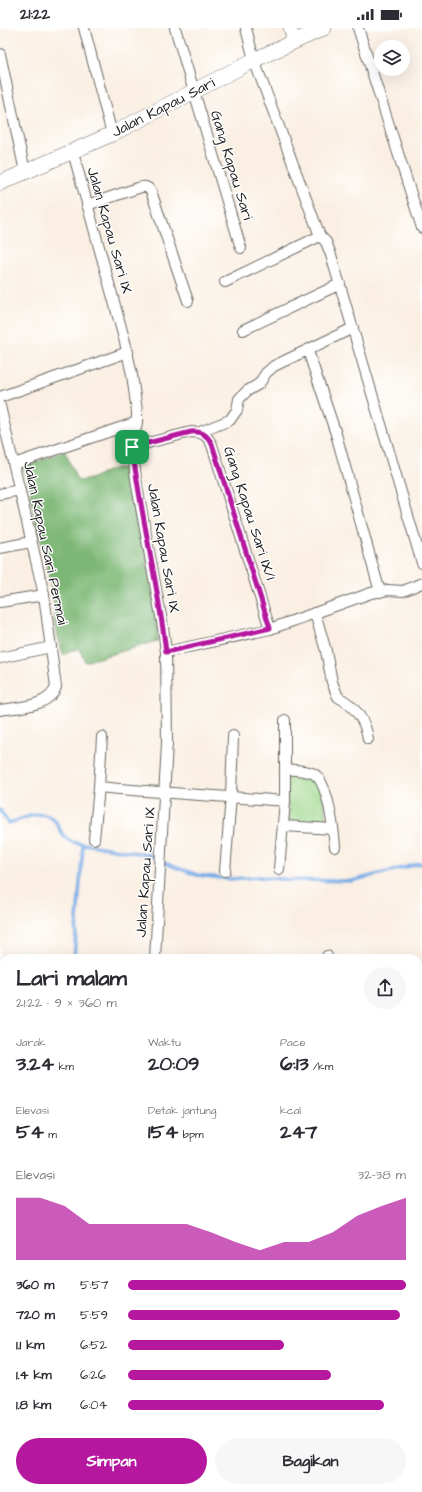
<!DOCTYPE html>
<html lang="id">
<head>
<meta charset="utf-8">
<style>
  body { margin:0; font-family:"Architects Daughter",sans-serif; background:#f7f7f7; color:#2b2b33; height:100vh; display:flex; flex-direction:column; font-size:15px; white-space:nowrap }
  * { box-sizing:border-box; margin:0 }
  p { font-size:13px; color:#7c7c81 }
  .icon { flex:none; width:22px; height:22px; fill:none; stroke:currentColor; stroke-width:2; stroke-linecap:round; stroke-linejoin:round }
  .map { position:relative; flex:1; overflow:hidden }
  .details { position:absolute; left:0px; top:926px; width:422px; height:538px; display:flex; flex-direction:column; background:#fff; border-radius:12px 12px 0 0; box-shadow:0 4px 16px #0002 }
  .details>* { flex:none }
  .tools { position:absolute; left:374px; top:12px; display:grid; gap:8px }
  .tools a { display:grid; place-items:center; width:36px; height:36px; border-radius:50%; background:#fff; box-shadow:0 4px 16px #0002; font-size:20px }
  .pin { position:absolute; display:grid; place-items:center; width:34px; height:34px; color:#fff; margin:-17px; border-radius:8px; box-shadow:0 2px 6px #0006 }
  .round { display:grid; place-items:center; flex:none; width:42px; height:42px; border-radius:21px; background:#f7f7f7 }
  .headline { display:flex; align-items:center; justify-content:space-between; height:68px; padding:0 16px }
  h1 { font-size:22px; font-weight:800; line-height:30px }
  .metrics { display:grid; grid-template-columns:repeat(3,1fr); gap:6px; height:68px; padding:4px 16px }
  .metrics div { display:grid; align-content:center }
  .metrics b { font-size:20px; font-weight:800 }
  .metrics small { font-size:11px; font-weight:400 }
  .metrics p { font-size:11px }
  .chart { height:112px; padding:8px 16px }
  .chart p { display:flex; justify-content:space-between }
  .chart svg { width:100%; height:72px; margin-top:4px; fill:#b5179e; opacity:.7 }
  .cta { display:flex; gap:8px; margin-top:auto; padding:8px 16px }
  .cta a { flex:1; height:46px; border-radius:24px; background:#b5179e; color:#fff; font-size:16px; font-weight:800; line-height:46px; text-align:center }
  .cta a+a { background:#f7f7f7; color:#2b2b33 }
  ul { padding:0 16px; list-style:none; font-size:13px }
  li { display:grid; grid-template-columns:64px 48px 1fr; align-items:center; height:30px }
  li i { height:10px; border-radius:5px; background:#b5179e }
  .status { display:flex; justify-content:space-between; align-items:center; height:28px; padding:0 20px; background:#fff; direction:ltr }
  .status svg { height:11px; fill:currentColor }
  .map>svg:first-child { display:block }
  .green { fill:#9cd688; stroke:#5c7952 }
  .forest { fill:#7db774; stroke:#4c6a48 }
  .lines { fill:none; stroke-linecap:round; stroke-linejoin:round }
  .stream { stroke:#7aace6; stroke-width:3.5 }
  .minor-casing { stroke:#6a6661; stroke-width:12 }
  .tertiary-casing { stroke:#6a6661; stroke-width:14 }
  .secondary-casing { stroke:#6a6661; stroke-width:16 }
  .minor { stroke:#fff; stroke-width:10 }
  .tertiary { stroke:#fff; stroke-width:13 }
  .secondary { stroke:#fff; stroke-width:15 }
  .route-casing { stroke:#fff; stroke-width:8 }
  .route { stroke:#b5179e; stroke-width:5 }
  .labels { text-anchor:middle; stroke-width:3; stroke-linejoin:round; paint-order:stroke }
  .street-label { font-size:15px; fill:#1c1c1c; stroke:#fff }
</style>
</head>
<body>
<div class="status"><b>21:22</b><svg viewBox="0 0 49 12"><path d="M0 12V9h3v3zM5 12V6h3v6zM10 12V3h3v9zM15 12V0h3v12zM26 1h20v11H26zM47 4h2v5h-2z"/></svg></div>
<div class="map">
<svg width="422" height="1464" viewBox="0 0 422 1464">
  <rect width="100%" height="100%" fill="#fff"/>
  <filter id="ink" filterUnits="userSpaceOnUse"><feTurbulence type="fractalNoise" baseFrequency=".025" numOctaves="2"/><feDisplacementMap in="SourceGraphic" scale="8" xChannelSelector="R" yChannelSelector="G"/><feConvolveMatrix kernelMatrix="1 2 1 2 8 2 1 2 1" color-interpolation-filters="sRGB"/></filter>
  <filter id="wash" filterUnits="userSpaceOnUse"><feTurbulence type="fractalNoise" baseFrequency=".012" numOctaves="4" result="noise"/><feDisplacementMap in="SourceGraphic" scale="16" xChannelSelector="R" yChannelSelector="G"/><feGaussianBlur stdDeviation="0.9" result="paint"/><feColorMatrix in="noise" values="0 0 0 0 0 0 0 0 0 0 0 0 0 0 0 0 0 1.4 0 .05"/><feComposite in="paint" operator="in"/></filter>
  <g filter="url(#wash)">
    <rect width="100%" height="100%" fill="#faefe2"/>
    <polygon class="green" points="286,744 312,747 321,754 328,797 289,795"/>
    <polygon class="forest" points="65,423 76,450 79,453 90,451 103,445 116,440 128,440 130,443 131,457 137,474 158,599 157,613 85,634 79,620 63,627 55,598 54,576 46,532 34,487 29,455 23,443 22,437 39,433"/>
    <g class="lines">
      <g class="stream">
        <path d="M0,782L8,795C24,792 39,779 54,792C58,796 60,802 62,806C65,810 69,812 72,814L150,827L167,836L197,847L229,851L260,849L291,852L352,853L422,835"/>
        <polyline points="74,930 83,817"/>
        <polyline points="145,1460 146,1464"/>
      </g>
    </g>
  </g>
  <g filter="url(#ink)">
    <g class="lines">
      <g class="minor-casing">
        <g id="minor">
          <polyline points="84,0 112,106"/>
          <polyline points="175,0 241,220"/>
          <polyline points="246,0 254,32 320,208 326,214 331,227 422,535"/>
          <polyline points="358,0 422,200"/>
          <polyline points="0,26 25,144"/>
          <polyline points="73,124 125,314 132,347 137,383 137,394 132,419 137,458 163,599 166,624 167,715 155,930"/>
          <path d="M87,177L138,160C144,158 147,158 151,163L188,273"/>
          <polyline points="225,254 320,208"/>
          <polyline points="243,302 340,256"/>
          <polyline points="308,323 336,406 380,564"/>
          <polyline points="0,369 128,324"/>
          <path d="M0,378L44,567L56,659C49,679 18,679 0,682"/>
          <polyline points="200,404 230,392 237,382 239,371 247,363 259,356 266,345 274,338 353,300"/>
          <path d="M132,419L191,404C202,404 207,407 212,417L270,601"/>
          <polyline points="14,436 137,394"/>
          <polyline points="0,466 20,462"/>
          <polyline points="0,520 31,514"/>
          <polyline points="0,574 44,567"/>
          <path d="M315,585L326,623L332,654L338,669C354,677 366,693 368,711"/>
          <polyline points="166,624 270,601 371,565 388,562 403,563 422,555"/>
          <polyline points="0,630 51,619"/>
          <path d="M102,709L99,759C161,765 223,768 285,773"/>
          <path d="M285,741C293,742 305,742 312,745C328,750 334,804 335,819"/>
          <polyline points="284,798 333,801"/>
          <polyline points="94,811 99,759"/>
          <polyline points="279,841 285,773 285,692"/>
          <polyline points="225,843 231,768 233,708"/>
          <polyline points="327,928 327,930"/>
          <polyline points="418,1175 422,1191"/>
          <polyline points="0,1274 4,1274"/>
          <polyline points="418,1294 422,1294"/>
          <polyline points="0,1335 4,1344"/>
          <polyline points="418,1398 422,1416"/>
          <polyline points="0,1437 4,1436"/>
          <polyline points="40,1460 41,1464"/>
          <polyline points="114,1460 115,1461 130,1460"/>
          <polyline points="139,1460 140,1464"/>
          <polyline points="154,1460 155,1464"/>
          <polyline points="208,1460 209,1464"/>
          <polyline points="269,1460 271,1464"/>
          <polyline points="324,1460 325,1464"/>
          <polyline points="376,1460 377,1464"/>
        </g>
      </g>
      <g class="tertiary-casing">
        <polyline id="tertiary" points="290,0 294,14"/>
      </g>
      <g class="secondary-casing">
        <polyline id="secondary" points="0,155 112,106 254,32 324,0"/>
      </g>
      <use href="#minor" class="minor"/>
      <use href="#tertiary" class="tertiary"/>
      <use href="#secondary" class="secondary"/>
    </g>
  </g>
  <g class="lines" filter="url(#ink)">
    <g class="route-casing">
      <path id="route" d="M191,404C202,403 207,407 212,416L270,600L166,624C158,555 141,488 132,419Z"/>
    </g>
    <use href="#route" class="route"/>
  </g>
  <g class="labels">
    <g class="street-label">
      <text transform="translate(163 79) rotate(-27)" y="5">Jalan Kapau Sari</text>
      <text transform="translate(232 137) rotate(73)" y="5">Gang Kapau Sari</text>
      <text transform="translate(110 202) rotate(74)" y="5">Jalan Kapau Sari IX</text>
      <text transform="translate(250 485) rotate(72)" y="5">Gang Kapau Sari IX/1</text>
      <text transform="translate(46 515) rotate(78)" y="5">Jalan Kapau Sari Permai</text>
      <text transform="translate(164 520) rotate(80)" y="5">Jalan Kapau Sari IX</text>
      <text transform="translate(145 844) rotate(-86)" y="5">Jalan Kapau Sari IX</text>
    </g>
  </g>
</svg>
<div class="tools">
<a><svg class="icon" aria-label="layers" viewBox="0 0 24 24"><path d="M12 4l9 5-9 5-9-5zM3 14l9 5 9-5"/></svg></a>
</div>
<div class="pin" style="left:132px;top:419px;background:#1e9e55"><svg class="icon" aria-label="arrive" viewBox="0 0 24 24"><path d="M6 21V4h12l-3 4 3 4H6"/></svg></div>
<section class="details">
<div class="headline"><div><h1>Lari malam</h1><p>21:22 · 9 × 360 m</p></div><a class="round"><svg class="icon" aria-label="share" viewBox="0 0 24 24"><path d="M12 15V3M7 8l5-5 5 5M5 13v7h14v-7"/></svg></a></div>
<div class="metrics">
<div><p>Jarak</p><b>3.24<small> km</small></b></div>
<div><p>Waktu</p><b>20:09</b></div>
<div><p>Pace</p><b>6:13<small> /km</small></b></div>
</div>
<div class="metrics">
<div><p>Elevasi</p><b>54<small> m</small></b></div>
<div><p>Detak jantung</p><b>154<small> bpm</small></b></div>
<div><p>kcal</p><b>247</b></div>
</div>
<div class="chart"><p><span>Elevasi</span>32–38 m</p>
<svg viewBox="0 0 160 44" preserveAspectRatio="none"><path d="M0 44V6L10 6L20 11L30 22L40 22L50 22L60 22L70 22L80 27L90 33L100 38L110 33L120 33L130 27L140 17L150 11L160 6V44z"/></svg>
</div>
<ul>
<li><b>360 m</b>5:57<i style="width:100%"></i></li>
<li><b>720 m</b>5:59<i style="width:98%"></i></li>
<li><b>1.1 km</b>6:52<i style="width:56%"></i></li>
<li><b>1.4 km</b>6:26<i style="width:73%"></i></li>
<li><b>1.8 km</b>6:04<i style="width:92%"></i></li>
</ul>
<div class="cta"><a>Simpan</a><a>Bagikan</a></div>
</section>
</div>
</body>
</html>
